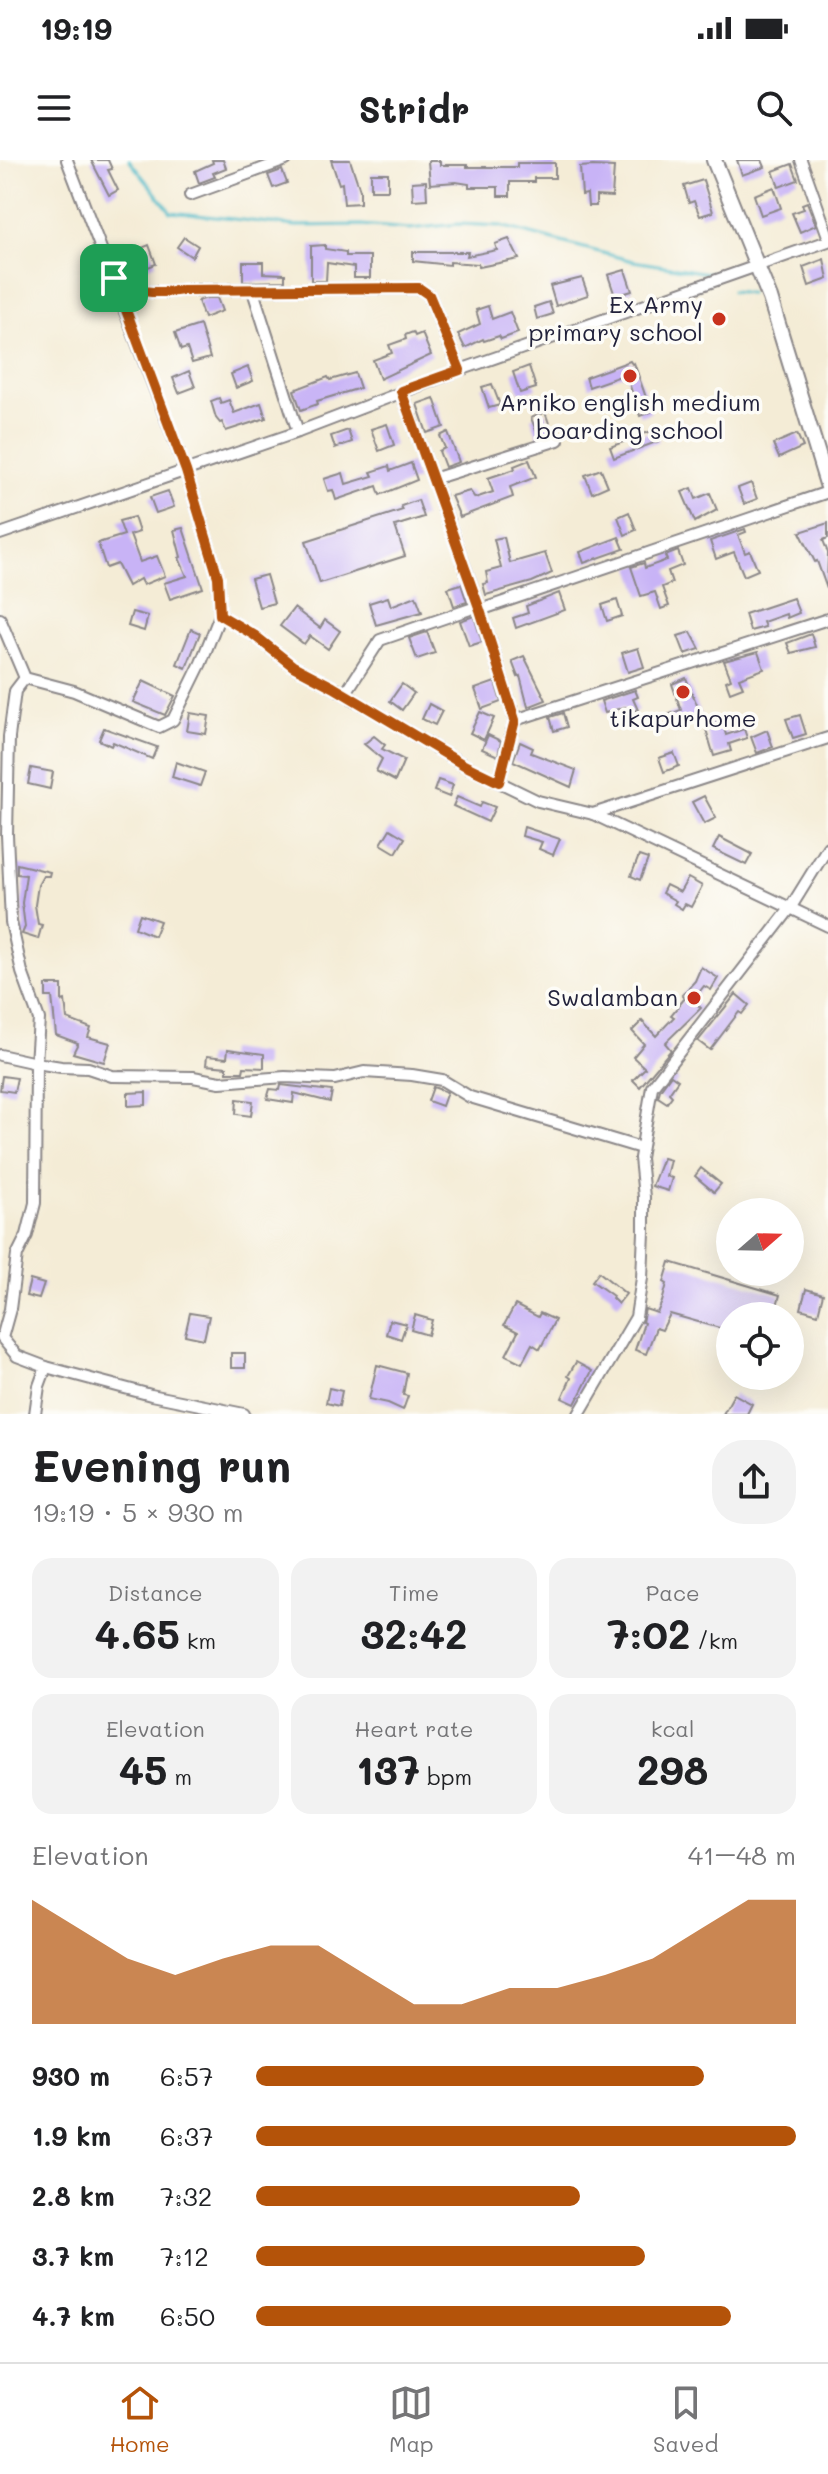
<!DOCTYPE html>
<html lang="en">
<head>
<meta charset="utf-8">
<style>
  body { margin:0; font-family:Mali,sans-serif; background:#f2f2f2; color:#202124; height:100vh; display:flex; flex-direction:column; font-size:30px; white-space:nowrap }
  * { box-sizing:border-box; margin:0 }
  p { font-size:26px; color:#757577 }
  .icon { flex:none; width:44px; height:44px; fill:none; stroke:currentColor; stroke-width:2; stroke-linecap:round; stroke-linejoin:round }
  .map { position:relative; height:1254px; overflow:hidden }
  .panel { display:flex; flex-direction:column; background:#fff; flex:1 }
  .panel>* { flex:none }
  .needle { width:52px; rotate:70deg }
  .controls { position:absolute; left:716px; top:1038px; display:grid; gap:16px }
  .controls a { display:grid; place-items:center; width:88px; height:88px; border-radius:50%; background:#fff; box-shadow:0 8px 32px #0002; font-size:40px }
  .pin { position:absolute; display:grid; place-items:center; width:68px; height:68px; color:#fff; margin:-34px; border-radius:16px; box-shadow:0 4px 12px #0006 }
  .round { display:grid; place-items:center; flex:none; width:84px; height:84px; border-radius:32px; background:#f2f2f2 }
  .summary { display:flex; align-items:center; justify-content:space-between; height:136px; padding:0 32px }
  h1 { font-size:44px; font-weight:700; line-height:60px }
  .metrics { display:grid; grid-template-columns:repeat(3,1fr); gap:12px; height:136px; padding:8px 32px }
  .metrics div { display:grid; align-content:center; border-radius:20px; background:#f2f2f2; text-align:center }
  .metrics b { font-size:40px; font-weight:700 }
  .metrics small { font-size:22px; font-weight:400 }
  .metrics p { font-size:22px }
  .chart { height:224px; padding:16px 32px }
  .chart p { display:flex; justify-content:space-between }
  .chart svg { width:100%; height:144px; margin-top:8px; fill:#b45309; opacity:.7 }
  ul { padding:0 32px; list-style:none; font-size:26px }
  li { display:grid; grid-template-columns:128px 96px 1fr; align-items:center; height:60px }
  li i { height:20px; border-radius:10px; background:#b45309 }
  .status { display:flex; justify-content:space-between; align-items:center; height:56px; padding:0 40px; background:#fff; direction:ltr }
  .status svg { height:22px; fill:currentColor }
  header { display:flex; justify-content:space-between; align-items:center; height:104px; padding:0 32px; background:#fff; font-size:36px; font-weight:700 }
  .tabs { display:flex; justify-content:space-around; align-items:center; height:112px; border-top:2px solid #e0e0e0; background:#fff; font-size:22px; color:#757577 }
  .tabs a { display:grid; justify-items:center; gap:4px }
  .tabs .active { color:#b45309 }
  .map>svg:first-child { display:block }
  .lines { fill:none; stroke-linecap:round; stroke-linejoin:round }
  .stream { stroke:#4cb9c7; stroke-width:3 }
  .building { fill:#c8b3f6 }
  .street-casing { stroke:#8b8788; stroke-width:14 }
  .secondary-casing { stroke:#8b8788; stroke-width:18 }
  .street { stroke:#fff; stroke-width:10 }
  .secondary { stroke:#fff; stroke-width:14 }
  .route-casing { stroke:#fff; stroke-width:16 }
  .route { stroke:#b45309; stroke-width:10 }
  .poi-dot { fill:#c8321e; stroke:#fdfcf7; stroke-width:3 }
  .labels { text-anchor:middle; stroke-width:7; stroke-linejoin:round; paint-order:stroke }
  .poi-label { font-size:24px; fill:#22223b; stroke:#fdfcf7; text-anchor:end }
</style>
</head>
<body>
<div class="status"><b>19:19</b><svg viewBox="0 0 49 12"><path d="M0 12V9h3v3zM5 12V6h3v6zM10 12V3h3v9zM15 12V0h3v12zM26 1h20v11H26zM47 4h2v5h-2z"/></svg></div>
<header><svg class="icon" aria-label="menu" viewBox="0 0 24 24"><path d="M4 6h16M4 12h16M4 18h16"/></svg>Stridr<svg class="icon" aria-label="search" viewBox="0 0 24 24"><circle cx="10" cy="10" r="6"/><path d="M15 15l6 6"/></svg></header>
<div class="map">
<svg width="828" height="1254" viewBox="0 0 828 1254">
  <rect width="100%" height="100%" fill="#fdfcf7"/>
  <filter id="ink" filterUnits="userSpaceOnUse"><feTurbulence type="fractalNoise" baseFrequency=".0125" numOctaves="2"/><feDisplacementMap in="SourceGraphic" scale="16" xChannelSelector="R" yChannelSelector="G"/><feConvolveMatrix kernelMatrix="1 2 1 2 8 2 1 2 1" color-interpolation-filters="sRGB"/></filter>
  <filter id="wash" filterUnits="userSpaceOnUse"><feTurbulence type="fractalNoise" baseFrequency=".006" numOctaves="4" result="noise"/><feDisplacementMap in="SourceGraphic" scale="32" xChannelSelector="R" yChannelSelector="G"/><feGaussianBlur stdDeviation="1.8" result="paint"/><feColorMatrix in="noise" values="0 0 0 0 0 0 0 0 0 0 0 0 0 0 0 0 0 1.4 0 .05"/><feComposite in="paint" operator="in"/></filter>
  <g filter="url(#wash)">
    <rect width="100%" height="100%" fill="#f4ecd6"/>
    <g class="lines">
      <g class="stream">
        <polyline points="129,0 171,52 296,66 361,65 409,69 459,64 501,66 633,101 714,114"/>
        <polyline points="732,131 749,133"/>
      </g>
    </g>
    <g id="blocks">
      <g class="building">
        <polygon points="91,0 108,0 112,9 108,10 118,30 109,35"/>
        <polygon points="212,0 223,0 226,8 213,13 215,17 199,23 195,11 213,3"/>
        <polygon points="331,0 350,0 360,30 360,43 344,44 342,23 339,24"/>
        <polygon points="737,0 762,0 765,7 742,15"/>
        <polygon points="428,1 440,1 440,5 467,5 467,7 517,7 517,3 555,3 555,18 534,18 534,22 510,22 510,36 498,36 498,27 469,27 469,24 456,22 430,24"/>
        <polygon points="792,4 798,20 779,27 773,11"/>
        <polygon points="593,6 614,7 612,37 596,36 596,46 588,46 587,34 582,35 580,7"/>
        <polygon points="282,10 287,23 273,28 268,15"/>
        <rect x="371" y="13" width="17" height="17"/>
        <polygon points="703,20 713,52 700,56 694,41 689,43 684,26"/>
        <polygon points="426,21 427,39 413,40 412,22"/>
        <polygon points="774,27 781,48 761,55 754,35"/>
        <polygon points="807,42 816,65 800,72 792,53 804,49 802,44"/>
        <polygon points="184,77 198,86 192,97 177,87"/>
        <polygon points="509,79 519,99 479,107 478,104 450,102 450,105 413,101 413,92 468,92 467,96 497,90 495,84"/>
        <polygon points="149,85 156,104 135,112 127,94"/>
        <polygon points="325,85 325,89 346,92 346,96 370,96 370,118 354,118 354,107 327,103 326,121 311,121 311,86"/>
        <polygon points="824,99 828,119 809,126 803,107"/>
        <polygon points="243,102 263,102 263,113 285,114 285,121 243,122"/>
        <polygon points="625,110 632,131 615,136 608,115"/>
        <polygon points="582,118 588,135 556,146 550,126"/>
        <polygon points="207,138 217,138 222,151 204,158 198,141"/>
        <polygon points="549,142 553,154 537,159 534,147"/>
        <polygon points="488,146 492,159 510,152 518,173 501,179 499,176 484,181 483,179 465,188 458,174 480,164 476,150"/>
        <polygon points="200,165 210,198 192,203 187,188 181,190 175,173"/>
        <polygon points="413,172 415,176 422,173 431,195 380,219 373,200 392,193 389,185 406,179 405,175"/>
        <polygon points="630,201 632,204 634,203 651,252 640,256 626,214 589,227 586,217"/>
        <polygon points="529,206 536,228 520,233 513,212"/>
        <polygon points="248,207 253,221 236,228 231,214"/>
        <polygon points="189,211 195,227 179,233 173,218"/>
        <polygon points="355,213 360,228 317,241 318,244 301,250 294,230 328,217 330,220"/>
        <polygon points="492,224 500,245 489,248 482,227"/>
        <polygon points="219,238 221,243 229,240 234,253 261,243 266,258 226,271 222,262 220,263 216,258 211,241"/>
        <polygon points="434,238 444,267 427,273 417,244"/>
        <polygon points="545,252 552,272 539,278 531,258"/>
        <polygon points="387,264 394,285 379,291 371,269"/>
        <polygon points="348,270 352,282 335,288 331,276"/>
        <polygon points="654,270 659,281 614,298 610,287"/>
        <polygon points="448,272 459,302 445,307 439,291 445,288 440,276"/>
        <polygon points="797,274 803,287 779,298 773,284"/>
        <polygon points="529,300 536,317 510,327 513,337 460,357 451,336 470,331 475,338 493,332 488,318 515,309 514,306"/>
        <polygon points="411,303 417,320 380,335 377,326 336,340 333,330 328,331 324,319 343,313 346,324 373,316 371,312 389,306 390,311"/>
        <polygon points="601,309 608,326 592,333 585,315"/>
        <polygon points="751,323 757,339 744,344 738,328"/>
        <polygon points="692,328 696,339 710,333 717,350 695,362 682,332"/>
        <polygon points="168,331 174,347 156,353 150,337"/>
        <polygon points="418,340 424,357 395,366 405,396 320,423 306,381 403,350 401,346"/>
        <polygon points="629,352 636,370 625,375 618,357"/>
        <polygon points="134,357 139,372 130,375 140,402 157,396 165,416 143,425 140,419 128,426 117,404 106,408 98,383 124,375 119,361"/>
        <polygon points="828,363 828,378 823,380 828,393 827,429 817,401 815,402 800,372"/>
        <polygon points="183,368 203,428 170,439 164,423 187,416 179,398 181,397 174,370"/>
        <polygon points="745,369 746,372 738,375 745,393 750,391 758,410 744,416 734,392 716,399 710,381"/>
        <polygon points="504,377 510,403 545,393 552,413 532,422 486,435 483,424 488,423 486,412 501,408 494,379"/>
        <polygon points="619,377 624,389 584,403 580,392"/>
        <polygon points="678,391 683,405 668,411 672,423 662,427 669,446 661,449 655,432 641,436 631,407 644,403 645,408 667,400 665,396"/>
        <polygon points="266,415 274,443 259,447 251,419"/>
        <polygon points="461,424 467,442 454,446 448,428"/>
        <polygon points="559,433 565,450 516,468 513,458 528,453 526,446"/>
        <polygon points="416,436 422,452 376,465 369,443 388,437 391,446"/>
        <polygon points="793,438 799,453 787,458 786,454 763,462 765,467 750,471 745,454"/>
        <polygon points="617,440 622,456 607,461 602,445"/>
        <polygon points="294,448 320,468 325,460 340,471 328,489 310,476 304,484 280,466"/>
        <polygon points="132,452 148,456 144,471 128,466"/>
        <polygon points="474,456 482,482 469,486 460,461"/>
        <polygon points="191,469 200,473 186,508 177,504"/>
        <polygon points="427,472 435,493 417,499 409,478"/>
        <polygon points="691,472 700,489 685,494 678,476"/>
        <polygon points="811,474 815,487 791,493 787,483"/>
        <polygon points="638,488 644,507 628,512 622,493"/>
        <polygon points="758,492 764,509 739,518 743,527 730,532 726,521 731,519 724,501"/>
        <polygon points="524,496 546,540 528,547 520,516 518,517 512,501"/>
        <polygon points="686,518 702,557 671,565 667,555 681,550 672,524"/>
        <polygon points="143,521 175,536 165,555 133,542"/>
        <polygon points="495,522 501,542 482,549 475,529"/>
        <polygon points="402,524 414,533 402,550 390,541"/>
        <polygon points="635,530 638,537 633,539 638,550 627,554 625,547 605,553 601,541"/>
        <polygon points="429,544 442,551 435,565 422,559"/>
        <polygon points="480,552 494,558 484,580 470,573"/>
        <polygon points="190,553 209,556 206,574 187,571"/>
        <polygon points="563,553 567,567 554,571 550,557"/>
        <polygon points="800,555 806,574 793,578 786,559"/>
        <polygon points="722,561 726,575 744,569 747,578 729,584 731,591 714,596 705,566"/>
        <polygon points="104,568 157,587 152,599 113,582 111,586 99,580"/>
        <polygon points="767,570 773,587 757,593 751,577"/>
        <polygon points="488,575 501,581 498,596 482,589"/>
        <polygon points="374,576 385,585 382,589 404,600 395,621 376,611 382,599 364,584"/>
        <polygon points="520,582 533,588 531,593 576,610 571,627 513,601"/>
        <polygon points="674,593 679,606 664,612 659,598"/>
        <polygon points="176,602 205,612 200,626 172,617"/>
        <polygon points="31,608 53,612 50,629 28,624"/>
        <polygon points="438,620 453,625 449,637 434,631"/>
        <polygon points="704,636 716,658 704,664 692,642"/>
        <polygon points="457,637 480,647 482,642 495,647 488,662 453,646"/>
        <polygon points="524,667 560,679 553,695 539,689 542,682 522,676"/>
        <polygon points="390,669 405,678 396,693 381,684"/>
        <polygon points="719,677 752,694 746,705 713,689"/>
        <polygon points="639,696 648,699 640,720 631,716"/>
        <polygon points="17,704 50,712 49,716 43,716 38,725 35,745 38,764 42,765 38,779 22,774 25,767 22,743 26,715 17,714"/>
        <polygon points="688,718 702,726 691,747 685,744 682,749 674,744 676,741 662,733 666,725 680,732"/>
        <polygon points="140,754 160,761 154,776 135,768"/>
        <polygon points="701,807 718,818 711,830 704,826 693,840 701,848 665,883 671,890 640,927 633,920 645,908 633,897 644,884 632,871 642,861 656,876 674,857 671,855 685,838 682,835 695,821"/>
        <polygon points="46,825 62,825 62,841 65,840 67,859 91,868 88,877 110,883 104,902 73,893 78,883 56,875 52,837 46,837"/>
        <polygon points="736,834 749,845 742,854 739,852 710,890 698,881"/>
        <polygon points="228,889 264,894 264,908 244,907 243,912 227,912 227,907 206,905 207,896 227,898"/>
        <polygon points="671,915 678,920 669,933 672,936 667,943 658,937 660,930"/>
        <polygon points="2,916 17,918 14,932 0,930"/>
        <polygon points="281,925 332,931 330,942 294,933 293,943 267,939 270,929 280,930"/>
        <polygon points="433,927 447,932 442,946 428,941"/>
        <polygon points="146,932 146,945 128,946 128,933"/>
        <polygon points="237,939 253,941 251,956 236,954"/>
        <polygon points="663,998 670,1000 666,1016 672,1018 668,1031 652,1026"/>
        <polygon points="701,1008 721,1024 714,1032 695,1016"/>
        <polygon points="670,1102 780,1135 774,1156 730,1156 730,1171 670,1154 662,1170 656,1168 646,1194 635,1190 644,1163 642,1162 645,1149 657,1153 662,1142 667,1124 664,1122"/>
        <polygon points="599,1112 626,1134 618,1144 612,1138 613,1136 592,1121"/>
        <polygon points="30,1120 44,1124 39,1139 26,1136"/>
        <polygon points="806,1129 823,1134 818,1154 801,1149"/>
        <polygon points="515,1145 538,1157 540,1153 555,1160 540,1189 532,1184 522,1203 506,1195 518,1172 504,1165"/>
        <polygon points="190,1153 209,1156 204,1179 185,1175"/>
        <polygon points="415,1155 432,1160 428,1175 411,1170"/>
        <polygon points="390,1160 406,1164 401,1179 386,1174"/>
        <rect x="231" y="1193" width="14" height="15"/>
        <polygon points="576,1202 592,1211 575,1244 562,1238 571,1218 568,1216"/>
        <polygon points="377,1205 407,1213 403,1235 408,1236 403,1250 388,1243 369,1239"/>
        <polygon points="329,1228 342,1231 339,1246 326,1243"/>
        <polygon points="734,1234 752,1244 747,1254 723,1254"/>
      </g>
    </g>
  </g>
  <g filter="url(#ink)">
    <use href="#blocks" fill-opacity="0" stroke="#8b8788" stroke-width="2"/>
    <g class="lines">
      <g class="street-casing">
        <g id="street">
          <polyline points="67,0 186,311 218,417 220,455 254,475 293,506 333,527 464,605 538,641 593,654 828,766"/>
          <polyline points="801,0 828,76"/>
          <polyline points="190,35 286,0"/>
          <path d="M114,118C140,134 154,134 183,130L419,128L429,135L460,210"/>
          <polyline points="253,131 298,272"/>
          <polyline points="401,231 479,446 515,560 499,622"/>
          <polyline points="433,319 558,280"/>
          <polyline points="0,374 298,272 460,210 828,81"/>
          <polyline points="480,450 828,332"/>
          <polyline points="0,459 25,518 74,531 159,567 173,560 201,503 220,455"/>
          <polyline points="25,518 15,531 9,577 7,675 11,762 22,812 39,859 36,903 61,907 88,908 112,916 193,917 220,922 285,917 335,919 364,912 412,915 442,920 470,937 641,988"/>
          <polyline points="345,534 380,480 479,446"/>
          <polyline points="515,560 828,459"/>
          <polyline points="593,654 828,578"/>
          <polyline points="0,895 36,903 35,1043 27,1075 17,1095 10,1149 2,1178 17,1196 46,1207 151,1235 244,1254"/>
          <polyline points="35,1254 39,1226 46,1207"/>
          <polyline points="579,1254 636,1157 642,1118 644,1072 644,1037 640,998 652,927 789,750 828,687"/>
        </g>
      </g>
      <g class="secondary-casing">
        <polyline id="secondary" points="714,0 770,138 828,327"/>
      </g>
      <use href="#street" class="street"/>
      <use href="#secondary" class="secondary"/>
    </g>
  </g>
  <g class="lines" filter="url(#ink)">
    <g class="route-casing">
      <path id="route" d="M114,118C140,134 154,134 183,130L419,128L429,135L460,210L401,231L480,450L515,560L499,622L464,605L333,527L293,506L254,475L220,455L218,417L186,311Z"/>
    </g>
    <use href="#route" class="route"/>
  </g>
  <g class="poi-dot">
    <circle cx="719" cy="159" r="8"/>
    <circle cx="630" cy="216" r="8"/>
    <circle cx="683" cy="532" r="8"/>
    <circle cx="694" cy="838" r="8"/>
  </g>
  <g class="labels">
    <g class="poi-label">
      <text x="703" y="153">Ex Army<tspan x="703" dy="28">primary school</tspan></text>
      <text x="630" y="251" text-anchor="middle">Arniko english medium<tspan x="630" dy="28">boarding school</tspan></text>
      <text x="683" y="567" text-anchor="middle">tikapurhome</text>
      <text x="678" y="846">Swalamban</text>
    </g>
  </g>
</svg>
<div class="controls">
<a><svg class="needle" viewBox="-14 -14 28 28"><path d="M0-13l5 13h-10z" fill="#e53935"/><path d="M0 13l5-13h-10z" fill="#757577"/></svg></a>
<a><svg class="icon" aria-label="locate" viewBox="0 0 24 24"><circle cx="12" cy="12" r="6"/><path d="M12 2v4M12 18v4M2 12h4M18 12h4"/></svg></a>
</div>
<div class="pin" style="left:114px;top:118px;background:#1e9e55"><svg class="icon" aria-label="arrive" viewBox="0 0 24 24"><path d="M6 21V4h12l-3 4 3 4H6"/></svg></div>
</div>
<section class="panel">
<div class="summary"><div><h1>Evening run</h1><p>19:19 · 5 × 930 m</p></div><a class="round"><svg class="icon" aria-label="share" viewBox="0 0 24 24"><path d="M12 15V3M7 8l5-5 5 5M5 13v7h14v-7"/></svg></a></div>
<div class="metrics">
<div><p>Distance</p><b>4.65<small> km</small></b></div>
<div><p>Time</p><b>32:42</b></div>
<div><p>Pace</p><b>7:02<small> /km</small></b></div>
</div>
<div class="metrics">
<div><p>Elevation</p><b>45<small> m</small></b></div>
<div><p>Heart rate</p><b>137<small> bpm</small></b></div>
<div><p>kcal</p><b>298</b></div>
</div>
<div class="chart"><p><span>Elevation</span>41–48 m</p>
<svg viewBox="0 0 160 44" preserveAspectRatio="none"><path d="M0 44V6L10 15L20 24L30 29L40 24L50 20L60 20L70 29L80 38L90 38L100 33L110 33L120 29L130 24L140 15L150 6L160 6V44z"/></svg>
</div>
<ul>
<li><b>930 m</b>6:57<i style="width:83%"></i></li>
<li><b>1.9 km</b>6:37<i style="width:100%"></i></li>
<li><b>2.8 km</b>7:32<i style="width:60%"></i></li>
<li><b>3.7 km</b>7:12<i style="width:72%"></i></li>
<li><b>4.7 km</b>6:50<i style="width:88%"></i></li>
</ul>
</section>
<nav class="tabs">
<a class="active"><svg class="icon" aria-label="home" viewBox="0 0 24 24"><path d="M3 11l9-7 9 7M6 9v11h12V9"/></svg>Home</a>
<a><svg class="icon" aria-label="map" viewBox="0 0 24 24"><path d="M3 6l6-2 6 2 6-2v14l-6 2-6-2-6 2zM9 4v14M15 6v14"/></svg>Map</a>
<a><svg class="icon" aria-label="saved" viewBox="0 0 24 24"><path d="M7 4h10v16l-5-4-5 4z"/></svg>Saved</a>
</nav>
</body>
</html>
